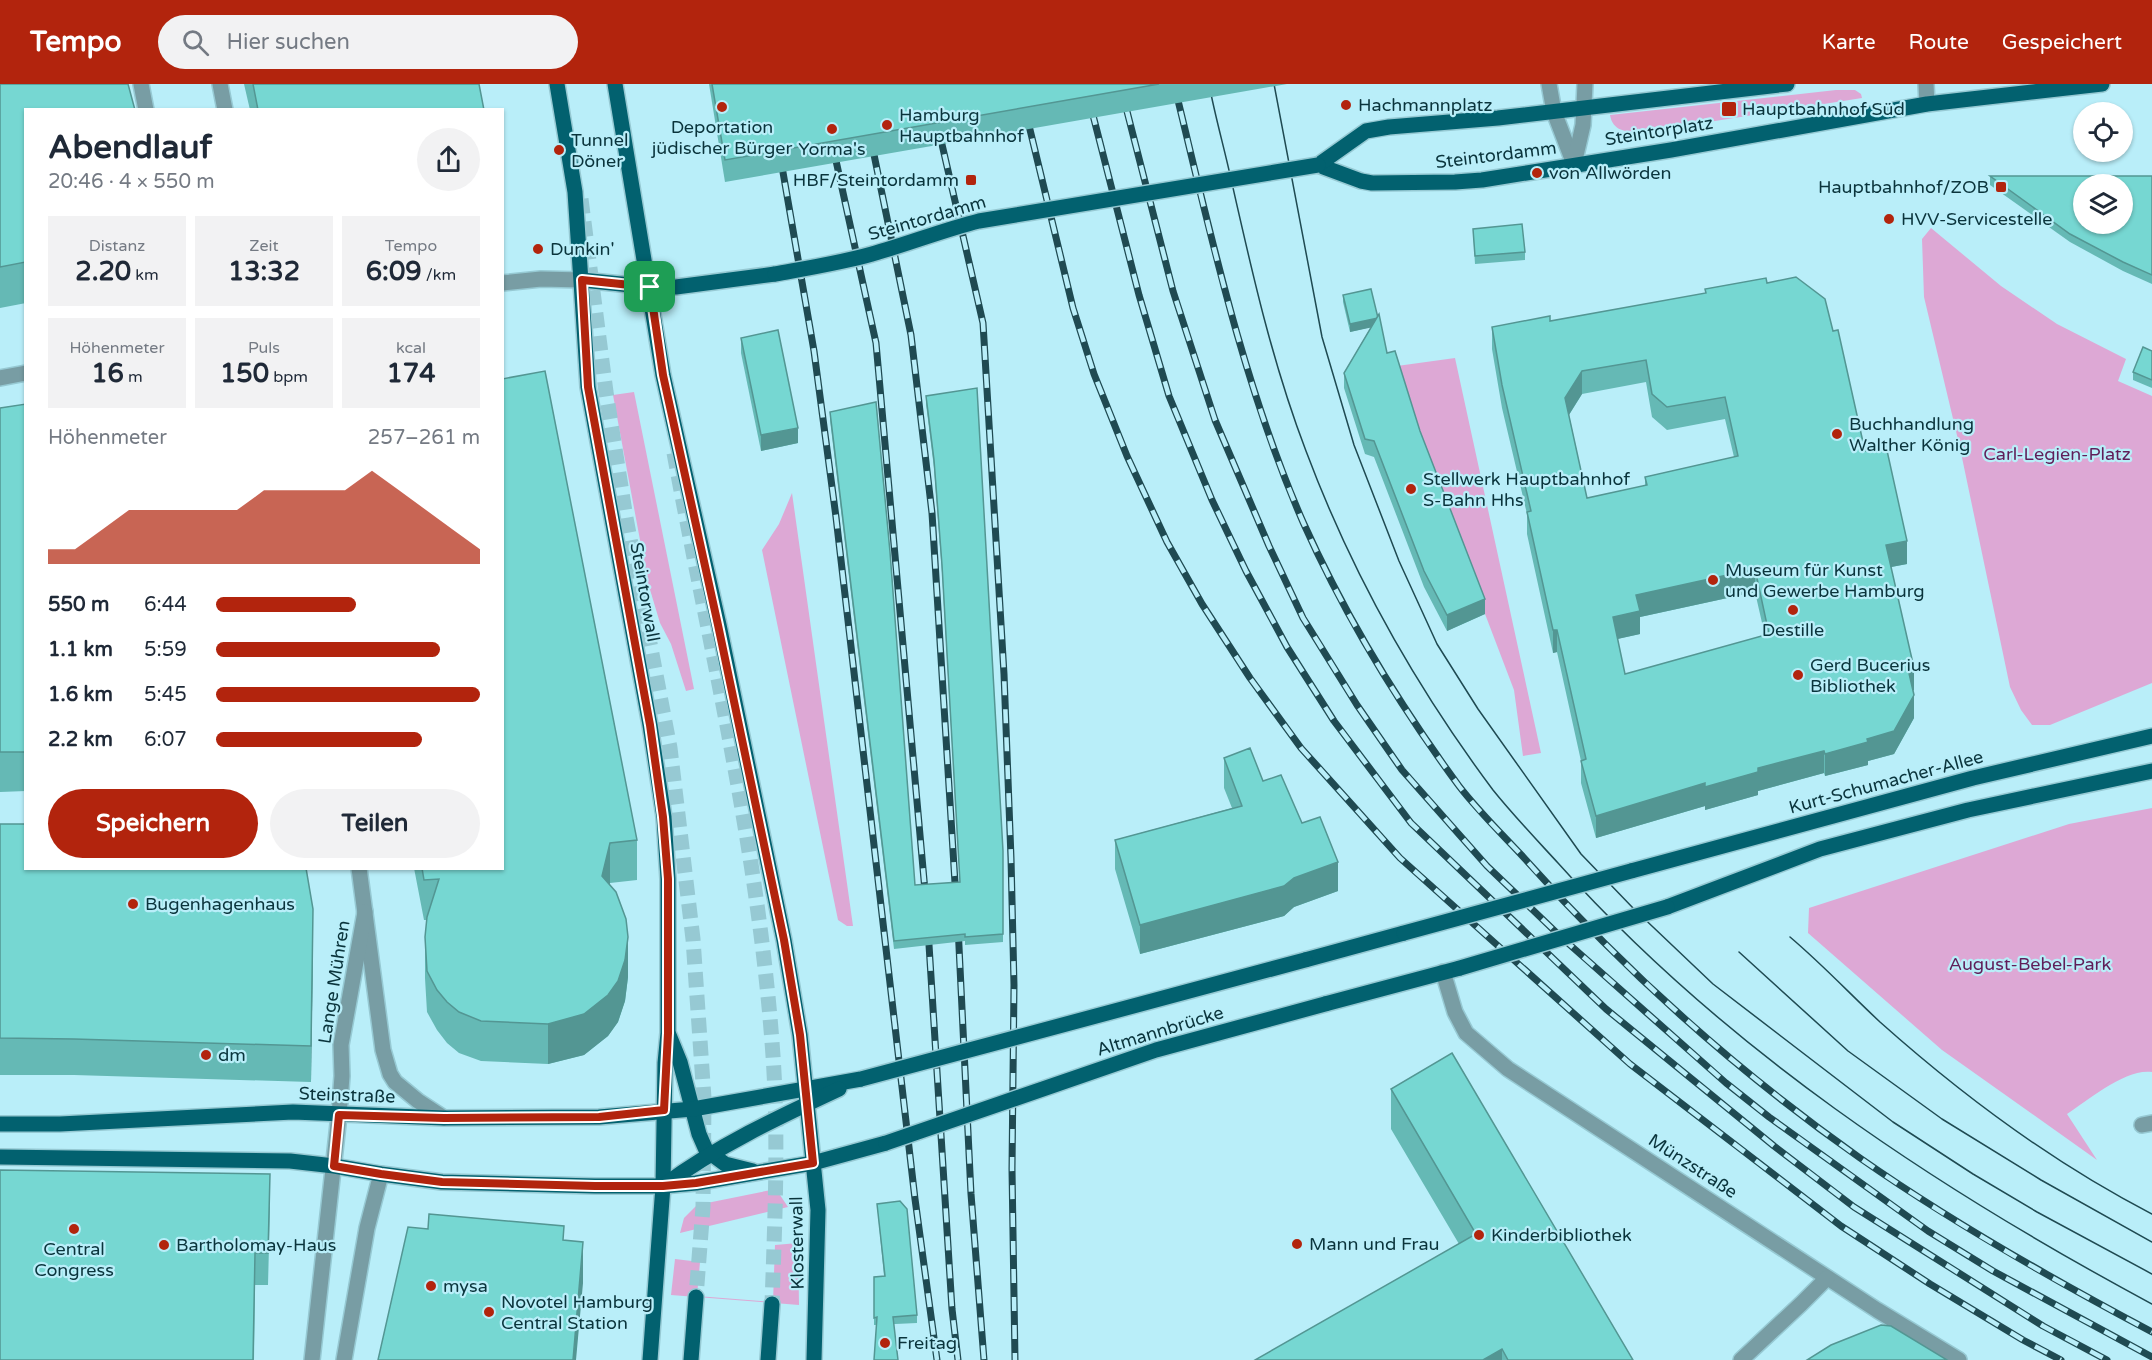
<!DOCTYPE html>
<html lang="de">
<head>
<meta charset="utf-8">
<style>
  body { margin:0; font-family:"Varela Round",sans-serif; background:#f2f2f3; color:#1f2937; height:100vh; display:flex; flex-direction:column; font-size:22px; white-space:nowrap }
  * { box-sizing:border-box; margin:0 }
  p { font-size:20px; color:#747a83 }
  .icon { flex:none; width:33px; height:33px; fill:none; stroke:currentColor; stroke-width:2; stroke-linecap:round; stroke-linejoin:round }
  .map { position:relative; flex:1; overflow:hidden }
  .details { position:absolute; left:24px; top:24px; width:480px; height:762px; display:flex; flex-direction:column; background:#fff; border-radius:0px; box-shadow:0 2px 4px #0004 }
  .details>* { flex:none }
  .tools { position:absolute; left:2073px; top:18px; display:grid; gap:12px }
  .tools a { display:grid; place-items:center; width:60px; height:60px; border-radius:50%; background:#fff; box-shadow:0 2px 4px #0004; font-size:30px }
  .pin { position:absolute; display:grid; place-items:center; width:51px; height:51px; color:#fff; margin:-26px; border-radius:12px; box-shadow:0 3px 9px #0006 }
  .round { display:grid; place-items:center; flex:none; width:63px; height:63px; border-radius:32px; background:#f2f2f3 }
  .head { display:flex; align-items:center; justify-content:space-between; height:102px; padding:0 24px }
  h1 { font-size:33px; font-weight:700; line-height:45px }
  .stats { display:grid; grid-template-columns:repeat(3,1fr); gap:9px; height:102px; padding:6px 24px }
  .stats div { display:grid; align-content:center; border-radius:0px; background:#f2f2f3; text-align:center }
  .stats b { font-size:26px; font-weight:700 }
  .stats small { font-size:16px; font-weight:400 }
  .stats p { font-size:16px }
  .chart { height:168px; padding:12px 24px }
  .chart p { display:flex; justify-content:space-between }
  .chart svg { width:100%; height:108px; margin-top:6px; fill:#b2240d; opacity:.7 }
  .cta { display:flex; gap:12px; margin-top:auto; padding:12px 24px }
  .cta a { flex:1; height:69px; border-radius:36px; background:#b2240d; color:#fff; font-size:24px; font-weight:700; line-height:69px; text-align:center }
  .cta a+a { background:#f2f2f3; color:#1f2937 }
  ul { padding:0 24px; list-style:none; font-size:20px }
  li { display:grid; grid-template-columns:96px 72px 1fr; align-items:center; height:45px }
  li i { height:15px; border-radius:8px; background:#b2240d }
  header { display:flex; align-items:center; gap:36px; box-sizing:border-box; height:84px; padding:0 30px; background:#b2240d; color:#fff }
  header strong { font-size:28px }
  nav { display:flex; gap:33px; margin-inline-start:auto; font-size:21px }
  .search { width:420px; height:54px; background:#f2f2f3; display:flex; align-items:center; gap:15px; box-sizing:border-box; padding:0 21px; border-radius:33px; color:#747a83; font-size:22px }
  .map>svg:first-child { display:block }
  .green { fill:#dda8d5 }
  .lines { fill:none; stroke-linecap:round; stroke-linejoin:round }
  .major-tunnel { stroke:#96c9d3; stroke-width:15; stroke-dasharray:15 8; stroke-linecap:butt }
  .minor-casing { stroke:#96c9d3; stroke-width:18 }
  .major-casing { stroke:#96c9d3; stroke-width:18 }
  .minor { stroke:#789da4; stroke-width:15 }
  .major { stroke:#02616f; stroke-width:15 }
  .tram { stroke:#1f4a52; stroke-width:1.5 }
  .rail-casing { stroke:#1f4a52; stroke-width:7 }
  .rail { stroke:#b9eef9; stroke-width:4.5; stroke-dasharray:14; stroke-linecap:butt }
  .major-bridge-casing { stroke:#96c9d3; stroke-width:18; stroke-linecap:butt }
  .major-bridge { stroke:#02616f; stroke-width:15 }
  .wall { fill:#65b9b5; fill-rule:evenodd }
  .shaded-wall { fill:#539693 }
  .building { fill:#76d7d2; stroke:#539693; stroke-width:1.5; fill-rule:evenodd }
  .route-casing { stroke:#fff; stroke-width:12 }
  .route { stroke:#b2240d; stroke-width:8 }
  .poi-dot { fill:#b2240d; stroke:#b9eef9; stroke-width:2 }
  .labels { text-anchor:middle; stroke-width:4.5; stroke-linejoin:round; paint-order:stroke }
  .poi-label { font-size:18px; fill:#0a343c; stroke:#b9eef9; text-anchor:start }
  .street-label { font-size:18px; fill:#0a343c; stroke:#b9eef9 }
  .park-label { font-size:18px; fill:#601e59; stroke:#b9eef9 }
</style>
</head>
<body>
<header>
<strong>Tempo</strong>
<div class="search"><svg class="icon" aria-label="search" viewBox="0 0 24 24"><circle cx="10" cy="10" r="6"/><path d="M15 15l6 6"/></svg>Hier suchen</div>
<nav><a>Karte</a><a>Route</a><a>Gespeichert</a></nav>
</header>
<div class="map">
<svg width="2152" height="1276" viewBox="0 0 2152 1276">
  <rect width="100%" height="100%" fill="#b9eef9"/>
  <g class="green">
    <path d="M1836,6H1855L1861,10L1862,14L1645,48C1629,48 1613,49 1610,31Z"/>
    <polygon points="1931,144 2001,202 2057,240 2126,275 2118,297 2152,312 2152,599 2050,641 2032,641 2021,626 2010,603 1960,364 1924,213 1922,155"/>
    <polygon points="1455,274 1541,669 1523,672 1514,606 1421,362 1397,282"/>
    <polygon points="634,308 694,605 686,607 671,560 660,539 648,499 613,311"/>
    <polygon points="792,409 853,842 847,842 838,836 762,466 779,440"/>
    <path d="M2152,724V988C2126,984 2088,1016 2067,1030L2097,1076L1942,966L1808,849L1809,824L2069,740Z"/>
    <polygon points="776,1105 788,1123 680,1149 684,1134 697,1121"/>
    <polygon points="798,1159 799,1221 671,1211 675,1175 700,1178 697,1212 773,1218 775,1161"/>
  </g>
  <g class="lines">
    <g class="major-tunnel">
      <polyline points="581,115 606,308 626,434 670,664 693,855 704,1014 703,1123 696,1213"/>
      <path d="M674,369C710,565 757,759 772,958C779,1045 775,1133 772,1220"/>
    </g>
    <g class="minor-casing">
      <g id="minor">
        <polyline points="141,0 146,26"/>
        <polyline points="220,0 225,26"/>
        <polyline points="1549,0 1554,28 1574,80"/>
        <polyline points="1926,0 1927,20"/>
        <polyline points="1574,80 1583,41 1585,0"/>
        <polyline points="502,199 541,195 582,196"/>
        <polyline points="0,294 26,289"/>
        <polyline points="359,784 383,966 390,990 395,998 418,1017 444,1034"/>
        <polyline points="1443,888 1455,928 1466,949 1508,985 1877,1226 1959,1276"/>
        <polyline points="2142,1041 2152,1039"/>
        <polyline points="312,1276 339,1031 342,992 341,961 365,828"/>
        <polyline points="344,1276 367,1144 381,1090"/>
        <polyline points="1741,1276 1801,1220 1827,1194"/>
      </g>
    </g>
    <g class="major-casing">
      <g id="major">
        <polyline points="557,0 575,108 588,303 650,641 664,733 668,795 668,949 665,979 663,1102 650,1276"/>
        <polyline points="615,0 663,291 719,541 784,856 800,951 818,1126 814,1276"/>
        <polyline points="1318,81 1361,97 1372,99 1455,98 1482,96 1671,66 1927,20 2102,0"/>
        <polyline points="1318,81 1366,47 1389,43 1498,34 1787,0"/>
        <polyline points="582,196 650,203 676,203 775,190"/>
        <polyline points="1631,787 1973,694 2152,652"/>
        <polyline points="1667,823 1820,765 1968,726 2152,687"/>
        <polyline points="1305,876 1404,849"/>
        <polyline points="1325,920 1460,884"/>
        <polyline points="669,951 680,978 699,1050 706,1066 725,1080 753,1087"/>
        <polyline points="0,1040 60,1040 293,1028 444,1034 599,1033 693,1025 861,995"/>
        <polyline points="0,1073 290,1077 334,1082 381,1090 442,1098 595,1102 663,1102 696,1099 813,1079 886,1059"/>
        <path d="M663,1102C717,1062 779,1033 839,1005"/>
        <polyline points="691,1276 696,1213"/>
        <polyline points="768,1276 772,1220"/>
      </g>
    </g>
    <use href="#minor" class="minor"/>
    <use href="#major" class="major"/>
    <g class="tram">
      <path d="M1209,0C1215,32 1224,63 1231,95C1252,188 1272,278 1306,367C1351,487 1416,603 1493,706C1513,731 1536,755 1558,779C1724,964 1934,1103 2152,1220"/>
      <polyline points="1274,0 1322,253 1354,361 1399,477 1437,560 1478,625 1581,770 1633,824 1713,900 1893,1038 1973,1090 2037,1128 2152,1190"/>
      <path d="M1790,853C1822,880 1850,910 1880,938C1963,1012 2053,1079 2152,1130"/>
      <polyline points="1739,868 1848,967 1942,1035 2041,1096 2152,1158"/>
    </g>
    <g class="rail-casing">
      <g id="rail">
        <polyline points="1019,0 1073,224 1094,290 1127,372 1167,458 1202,520 1250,594 1301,664 1400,774 1630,980 1841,1142 1930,1200 2023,1256 2061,1276"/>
        <polyline points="1085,0 1139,211 1169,312 1212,416 1246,487 1287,563 1334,637 1411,739 1606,925 1774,1062 1854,1123 2043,1242 2107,1276"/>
        <polyline points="1120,0 1173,207 1215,336 1269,462 1303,534 1357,621 1402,686 1487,782 1561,853 1726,999 1769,1033 1928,1147 1993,1187 2152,1273"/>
        <path d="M1174,0C1210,147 1242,298 1303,438C1345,532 1398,619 1459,702C1479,728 1504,752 1526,776C1625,887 1738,988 1860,1074C1953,1139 2052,1195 2152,1248"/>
        <polyline points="938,43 983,239 1004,590 1011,774 1014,901 1012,1085 1015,1276"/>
        <polyline points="871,56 911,251 932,429 956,815"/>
        <polyline points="833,63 876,259 926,818"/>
        <polyline points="780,71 814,267 836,433 915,1115 937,1276"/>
        <polyline points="958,842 971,1110 984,1276"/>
        <polyline points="928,845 952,1225 958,1276"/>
      </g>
    </g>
    <use href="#rail" class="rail"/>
    <g class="major-bridge-casing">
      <g id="major-bridge">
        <path d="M775,190C808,184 840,179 872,170C908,160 943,146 979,137L1318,81"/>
        <polyline points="1404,849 1631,787"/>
        <polyline points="1460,884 1667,823"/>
        <polyline points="861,995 1305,876"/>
        <polyline points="886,1059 1156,966 1325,920"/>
      </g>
    </g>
    <use href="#major-bridge" class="major-bridge"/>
  </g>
  <g class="wall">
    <polygon points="0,0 26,26 26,219 0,224"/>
    <polygon points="244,0 479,0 484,26 250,26"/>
    <polygon points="709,0 1287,0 725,98"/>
    <polygon points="1990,92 2152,92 2152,200 2123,187 2070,158 1990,101"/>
    <polygon points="1473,145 1525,168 1525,176 1475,180"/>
    <path d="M1767,199L1833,247L1865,367L1907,480L1891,483L1914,606L1913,607L1914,634L1894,670L1868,677V681L1825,692L1824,689L1758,707V711L1705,726V722L1596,754L1581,699V677L1557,568L1553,569L1527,450V430L1502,324L1492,265V243L1550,237L1705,210V205ZM1646,298L1652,333L1667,346L1725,335L1734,373L1645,393V402L1587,414L1569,331L1582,310ZM1755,508L1765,552L1625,590L1617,555L1640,550V533Z"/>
    <polygon points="1343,211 1377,233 1387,269 1420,347 1485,530 1447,547 1424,503 1374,373 1365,370 1344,304 1344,289 1371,243 1350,248 1343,218"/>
    <polygon points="741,254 798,359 761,367 741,269"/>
    <polygon points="2152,267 2152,304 2133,296 2133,288"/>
    <polygon points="502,295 637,756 637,796 610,799 609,801 628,893 625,917 618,938 608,952 584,971 548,980 481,977 459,969 447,959 437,946 427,928 425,894 425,853 427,836 424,836 414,784 502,784"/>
    <polygon points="926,312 1003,767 1003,858 965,861 965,857 894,865 830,336 830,328 915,801 960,798 942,489 934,384 926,320"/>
    <polygon points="26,320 26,707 0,708 0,324"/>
    <polygon points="1224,674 1263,697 1302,739 1338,807 1294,823 1284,832 1140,870 1115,785 1115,756 1232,724 1224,704"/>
    <polygon points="0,740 313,861 311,998 74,991 0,991"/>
    <polygon points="1391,1005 1633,1276 1255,1276 1459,1160 1391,1045"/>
    <polygon points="877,1120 917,1231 917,1239 874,1241 874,1193 884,1192"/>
    <polygon points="270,1122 268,1201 255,1201 254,1276 0,1276"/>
  </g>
  <g class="shaded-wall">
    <polygon points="1378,234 1378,242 1350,248 1350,240"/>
    <polygon points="1582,287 1582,310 1565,337 1565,314"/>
    <polygon points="798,344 798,359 761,367 761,351"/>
    <polygon points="1907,457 1907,480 1886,484 1886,461"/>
    <polygon points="1755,485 1755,508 1640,533 1640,550 1613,556 1613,533 1636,511"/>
    <polygon points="1485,515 1485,530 1447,547 1447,531"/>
    <polygon points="1553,546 1557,546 1557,568 1553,569"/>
    <polygon points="1914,584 1914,606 1908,608 1908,585"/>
    <polygon points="1914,611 1914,634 1894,670 1868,677 1868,681 1825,692 1825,670 1867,655"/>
    <polygon points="1824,667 1824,689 1758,707 1758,711 1705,726 1705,703 1758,684"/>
    <polygon points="1705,699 1705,722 1596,754 1596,732"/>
    <polygon points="610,759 610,799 602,832 602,792"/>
    <polygon points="1338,778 1338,807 1294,823 1284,832 1140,870 1140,841 1294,794"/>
    <polygon points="313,825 313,861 311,998 311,962"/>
    <polygon points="628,853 628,893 625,917 618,938 608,952 584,971 548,980 548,940"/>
    <polygon points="583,1158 583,1199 576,1276 573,1276"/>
    <polygon points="1502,1265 1502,1276 1483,1276"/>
  </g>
  <g class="building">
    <polygon points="0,0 128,0 135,26 26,26 26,178 0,183"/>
    <polygon points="253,0 479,0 484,26 258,26"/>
    <polygon points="712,0 1159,0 725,76"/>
    <path d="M1990,92H2152V191L2123,178L2070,150ZM2084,100H2122V140H2084Z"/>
    <polygon points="1522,140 1525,168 1475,172 1473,145"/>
    <path d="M1796,193L1825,215L1833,247L1838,246L1865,367L1886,362L1907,457L1886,461L1914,584L1908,585L1914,611L1894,647L1867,655L1868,658L1825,670L1824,667L1758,684V688L1705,703V699L1596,732L1581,677L1586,675L1557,546H1553L1527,428L1531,427L1502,301L1492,243L1550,232V237L1706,209L1705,205L1766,194L1767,199ZM1646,276L1652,310L1667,323L1725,313L1738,372L1645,393L1647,401L1587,414L1565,314L1582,287ZM1755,485L1769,550L1625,590L1613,533L1640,527L1636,511Z"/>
    <polygon points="1371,205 1378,234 1350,240 1343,211"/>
    <polygon points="1379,230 1387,269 1395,267 1420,347 1485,515 1447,531 1424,487 1374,357 1365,355 1344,289"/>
    <polygon points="778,246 798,344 761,351 741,254"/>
    <polygon points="2143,263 2152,267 2152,296 2133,288"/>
    <polygon points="545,287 637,756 610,759 602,792 616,808 626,835 628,853 625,876 618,897 608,911 584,930 548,940 481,937 459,928 447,918 437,906 427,887 425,853 427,833 439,795 424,796 422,784 502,784 502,295"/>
    <polygon points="977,304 1003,767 1003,850 965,853 965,850 894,857 830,328 876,318 890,468 915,801 960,798 942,481 934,376 926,312"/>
    <polygon points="26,320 26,668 0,668 0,324"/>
    <polygon points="1250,664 1263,697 1281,691 1302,739 1320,733 1338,778 1294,794 1284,802 1140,841 1115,756 1242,722 1224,674"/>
    <polygon points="0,740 26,740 26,784 306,784 313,825 311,962 74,955 0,954"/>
    <polygon points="1452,969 1633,1276 1508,1276 1502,1265 1483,1276 1255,1276 1476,1150 1391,1005"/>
    <polygon points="0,1086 270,1090 268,1169 255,1169 253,1276 0,1276"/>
    <polygon points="900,1117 907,1125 917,1231 893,1233 898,1276 874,1276 877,1233 874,1234 874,1193 885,1192 877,1120"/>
    <polygon points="429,1130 564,1142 563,1156 583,1158 573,1276 378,1276 408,1143 428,1145"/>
    <polygon points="1881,1241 1891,1242 1947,1276 1807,1276 1831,1261"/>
  </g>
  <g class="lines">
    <g class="route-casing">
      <polygon id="route" points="582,196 650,203 663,291 718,541 784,856 800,951 813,1079 696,1099 663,1102 595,1102 442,1098 381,1090 334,1082 339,1031 444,1034 599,1033 664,1026 668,949 668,795 663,733 650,641 588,303"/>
    </g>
    <use href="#route" class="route"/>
  </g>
  <g class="poi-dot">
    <circle cx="1346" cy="21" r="6"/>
    <circle cx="722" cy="23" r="6"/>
    <rect x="1721" y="17" width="16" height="16" rx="3"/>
    <circle cx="887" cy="41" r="6"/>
    <circle cx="832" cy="45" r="6"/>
    <circle cx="559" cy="66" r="6"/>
    <circle cx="1537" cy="89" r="6"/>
    <rect x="965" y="90" width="12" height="12" rx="3"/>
    <rect x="1995" y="97" width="12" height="12" rx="3"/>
    <circle cx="1889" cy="135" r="6"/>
    <circle cx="538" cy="165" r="6"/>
    <circle cx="1837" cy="350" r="6"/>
    <circle cx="1411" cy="405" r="6"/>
    <circle cx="1713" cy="496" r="6"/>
    <circle cx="1793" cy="526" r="6"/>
    <circle cx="1798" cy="591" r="6"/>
    <circle cx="133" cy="820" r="6"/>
    <circle cx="206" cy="971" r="6"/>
    <circle cx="74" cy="1145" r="6"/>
    <circle cx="1479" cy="1151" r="6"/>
    <circle cx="1297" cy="1160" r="6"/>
    <circle cx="164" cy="1161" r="6"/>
    <circle cx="431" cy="1202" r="6"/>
    <circle cx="489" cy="1228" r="6"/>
    <circle cx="885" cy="1259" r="6"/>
  </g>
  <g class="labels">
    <g class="poi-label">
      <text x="1358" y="27">Hachmannplatz</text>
      <text x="1742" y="31">Hauptbahnhof Süd</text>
      <text x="899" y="37">Hamburg<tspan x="899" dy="21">Hauptbahnhof</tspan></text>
      <text x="722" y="49" text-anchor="middle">Deportation<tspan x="722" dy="21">jüdischer Bürger</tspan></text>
      <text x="571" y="62">Tunnel<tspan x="571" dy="21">Döner</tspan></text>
      <text x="832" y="71" text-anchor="middle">Yorma's</text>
      <text x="1549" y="95">von Allwörden</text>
      <text x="959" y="102" text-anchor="end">HBF/Steintordamm</text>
      <text x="1989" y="109" text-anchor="end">Hauptbahnhof/ZOB</text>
      <text x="1901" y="141">HVV-Servicestelle</text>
      <text x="550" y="171">Dunkin'</text>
      <text x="1849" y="346">Buchhandlung<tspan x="1849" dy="21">Walther König</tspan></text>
      <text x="1423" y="401">Stellwerk Hauptbahnhof<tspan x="1423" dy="21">S-Bahn Hhs</tspan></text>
      <text x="1725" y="492">Museum für Kunst<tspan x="1725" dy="21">und Gewerbe Hamburg</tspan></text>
      <text x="1793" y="552" text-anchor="middle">Destille</text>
      <text x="1810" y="587">Gerd Bucerius<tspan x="1810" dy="21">Bibliothek</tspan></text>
      <text x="145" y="826">Bugenhagenhaus</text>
      <text x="218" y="977">dm</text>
      <text x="1491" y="1157">Kinderbibliothek</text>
      <text x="1309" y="1166">Mann und Frau</text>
      <text x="176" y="1167">Bartholomay-Haus</text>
      <text x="74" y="1171" text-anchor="middle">Central<tspan x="74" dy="21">Congress</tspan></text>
      <text x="443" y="1208">mysa</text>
      <text x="501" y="1224">Novotel Hamburg<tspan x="501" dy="21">Central Station</tspan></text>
      <text x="897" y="1265">Freitag</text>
    </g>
    <g class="street-label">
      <text transform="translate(1659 47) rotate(-9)" y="6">Steintorplatz</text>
      <text transform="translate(1496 71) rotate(-7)" y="6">Steintordamm</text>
      <text transform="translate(927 134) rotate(-16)" y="6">Steintordamm</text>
      <text transform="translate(645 508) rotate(80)" y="6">Steintorwall</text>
      <text transform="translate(1886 698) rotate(-15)" y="6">Kurt-Schumacher-Allee</text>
      <text transform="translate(334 898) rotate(-81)" y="6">Lange Mühren</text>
      <text transform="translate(1160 947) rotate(-17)" y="6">Altmannbrücke</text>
      <text transform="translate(347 1011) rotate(2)" y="6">Steinstraße</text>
      <text transform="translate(1693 1082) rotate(33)" y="6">Münzstraße</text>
      <text transform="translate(797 1159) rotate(-91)" y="6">Klosterwall</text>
    </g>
    <g class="park-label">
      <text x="2057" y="376">Carl-Legien-Platz</text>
      <text x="2030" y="886">August-Bebel-Park</text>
    </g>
  </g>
</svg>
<div class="tools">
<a><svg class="icon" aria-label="locate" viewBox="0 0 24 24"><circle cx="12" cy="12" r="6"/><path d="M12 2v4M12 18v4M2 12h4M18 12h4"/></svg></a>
<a><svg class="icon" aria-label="layers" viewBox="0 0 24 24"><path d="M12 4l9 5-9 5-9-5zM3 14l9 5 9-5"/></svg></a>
</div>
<div class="pin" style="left:650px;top:203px;background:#1e9e55"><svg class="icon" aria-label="arrive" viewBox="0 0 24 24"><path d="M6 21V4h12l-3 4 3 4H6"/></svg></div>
<section class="details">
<div class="head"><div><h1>Abendlauf</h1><p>20:46 · 4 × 550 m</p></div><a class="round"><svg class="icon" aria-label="share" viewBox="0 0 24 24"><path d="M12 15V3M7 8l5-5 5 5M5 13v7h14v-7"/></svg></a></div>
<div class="stats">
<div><p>Distanz</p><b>2.20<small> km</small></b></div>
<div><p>Zeit</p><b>13:32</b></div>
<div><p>Tempo</p><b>6:09<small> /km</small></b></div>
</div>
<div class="stats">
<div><p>Höhenmeter</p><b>16<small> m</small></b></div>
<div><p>Puls</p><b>150<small> bpm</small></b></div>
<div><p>kcal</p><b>174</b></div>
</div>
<div class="chart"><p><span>Höhenmeter</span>257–261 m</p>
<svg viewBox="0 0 160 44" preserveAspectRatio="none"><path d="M0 44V38L10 38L20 30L30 22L40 22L50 22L60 22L70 22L80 14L90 14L100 14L110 14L120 6L130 14L140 22L150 30L160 38V44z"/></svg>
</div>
<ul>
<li><b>550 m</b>6:44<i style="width:53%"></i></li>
<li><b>1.1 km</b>5:59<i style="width:85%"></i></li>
<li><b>1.6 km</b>5:45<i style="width:100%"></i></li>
<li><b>2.2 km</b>6:07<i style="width:78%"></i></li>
</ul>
<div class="cta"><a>Speichern</a><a>Teilen</a></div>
</section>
</div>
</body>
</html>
